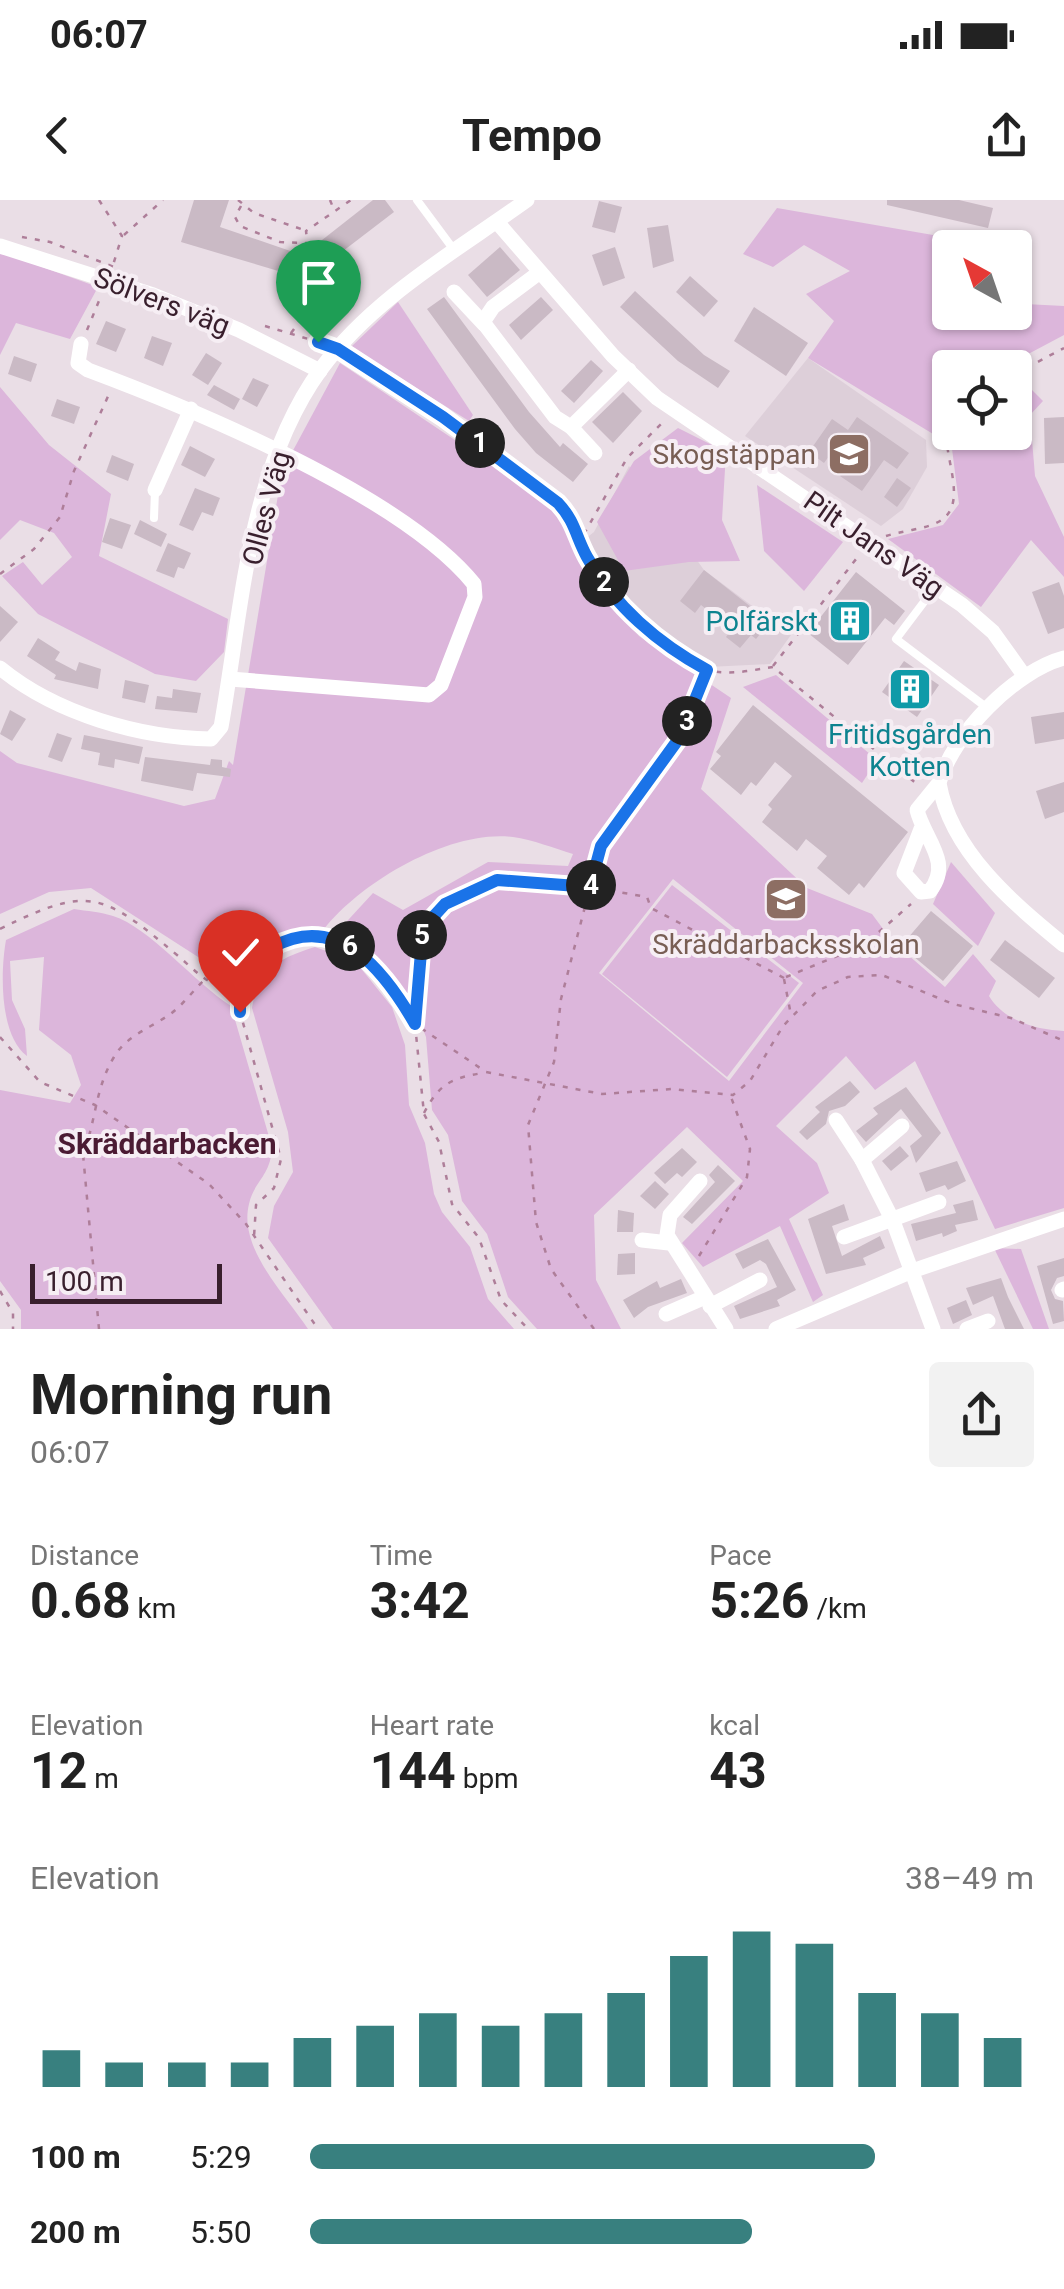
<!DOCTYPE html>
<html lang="en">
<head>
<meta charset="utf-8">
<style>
  body { margin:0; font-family:Roboto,sans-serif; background:#f2f2f2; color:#222; height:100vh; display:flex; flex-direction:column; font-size:38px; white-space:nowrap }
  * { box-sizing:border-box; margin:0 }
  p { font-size:32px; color:#767676 }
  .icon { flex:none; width:55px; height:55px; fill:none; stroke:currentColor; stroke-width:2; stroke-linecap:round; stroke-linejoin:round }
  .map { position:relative; height:1129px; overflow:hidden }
  .details { display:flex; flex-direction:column; background:#fff; flex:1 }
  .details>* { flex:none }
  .needle { width:65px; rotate:320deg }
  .tools { position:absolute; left:932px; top:30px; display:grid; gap:20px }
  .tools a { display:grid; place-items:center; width:100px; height:100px; border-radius:10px; background:#fff; box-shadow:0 2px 8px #0004; font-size:50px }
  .scale { position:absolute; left:30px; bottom:25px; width:192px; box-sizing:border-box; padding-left:10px; border:5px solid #391f2d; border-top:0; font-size:28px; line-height:35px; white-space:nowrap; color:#391f2d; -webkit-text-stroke:8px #f6eef4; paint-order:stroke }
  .pin { position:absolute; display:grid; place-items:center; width:85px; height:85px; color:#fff; margin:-102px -42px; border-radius:50% 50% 50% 0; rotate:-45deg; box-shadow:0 0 10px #0007 }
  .pin .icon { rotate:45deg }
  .km { position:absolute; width:50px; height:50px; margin:-25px; border-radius:50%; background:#222; color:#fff; font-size:28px; line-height:50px; text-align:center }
  .round { display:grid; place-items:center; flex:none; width:105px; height:105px; border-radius:10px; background:#f2f2f2 }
  .head { display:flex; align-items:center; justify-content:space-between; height:170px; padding:0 30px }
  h1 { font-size:55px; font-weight:700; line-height:75px }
  .metrics { display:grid; grid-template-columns:repeat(3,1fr); gap:15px; height:170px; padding:10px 30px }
  .metrics div { display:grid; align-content:center }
  .metrics b { font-size:50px; font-weight:700 }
  .metrics small { font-size:28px; font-weight:400 }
  .metrics p { font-size:28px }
  .chart { height:280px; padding:20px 30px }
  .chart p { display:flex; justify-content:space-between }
  .chart svg { width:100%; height:180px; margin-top:10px; stroke:#38807f; stroke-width:6 }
  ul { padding:0 30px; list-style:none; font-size:32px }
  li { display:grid; grid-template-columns:160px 120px 1fr; align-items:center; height:75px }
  li i { height:25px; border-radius:12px; background:#38807f }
  .status { display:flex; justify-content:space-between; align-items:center; height:70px; padding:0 50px; background:#fff; direction:ltr }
  .status svg { height:28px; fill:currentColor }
  header { display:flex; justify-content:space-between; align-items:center; height:130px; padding:0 30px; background:#fff; font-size:45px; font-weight:700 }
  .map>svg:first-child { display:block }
  .built { fill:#ddcfd9 }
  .green { fill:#dcb6db; fill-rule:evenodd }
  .building { fill:#cabac5 }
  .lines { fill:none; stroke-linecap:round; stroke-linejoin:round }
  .path { stroke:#ae7e99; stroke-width:2.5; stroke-dasharray:5 8; stroke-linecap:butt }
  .service { stroke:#fff; stroke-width:8 }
  .minor { stroke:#fff; stroke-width:15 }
  .route-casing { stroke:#fff; stroke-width:20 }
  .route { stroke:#1a73e8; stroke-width:12 }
  .labels { text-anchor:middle; stroke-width:8; stroke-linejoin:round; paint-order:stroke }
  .street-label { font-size:28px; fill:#391f2d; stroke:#f6eef4 }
  .education-label { font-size:28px; fill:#785e54; stroke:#f6eef4; text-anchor:end }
  .culture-label { font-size:28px; fill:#0d838f; stroke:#f6eef4; text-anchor:end }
  .neighbourhood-label { font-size:30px; font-weight:bold; fill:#4b1b33; stroke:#f6eef4 }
</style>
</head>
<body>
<div class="status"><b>06:07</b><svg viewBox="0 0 49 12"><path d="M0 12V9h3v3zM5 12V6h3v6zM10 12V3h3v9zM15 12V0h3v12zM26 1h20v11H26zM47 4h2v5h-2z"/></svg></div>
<header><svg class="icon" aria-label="back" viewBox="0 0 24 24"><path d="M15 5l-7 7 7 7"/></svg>Tempo<svg class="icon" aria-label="share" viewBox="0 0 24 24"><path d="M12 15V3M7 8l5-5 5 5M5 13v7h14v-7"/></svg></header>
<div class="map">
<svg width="1064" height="1129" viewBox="0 0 1064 1129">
  <rect width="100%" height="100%" fill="#eadee6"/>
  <g class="built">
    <polygon points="808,158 926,240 927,267 903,309 881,326 745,236"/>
    <polygon points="629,266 704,370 791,435 770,464 708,467 672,446 622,398 600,369 585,339 594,332"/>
  </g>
  <g class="green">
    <path d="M777,8L985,44L987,47L950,48V112H1015V94L1025,104L1064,106V135L1004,167L950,168C950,194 942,211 938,237L808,158L834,121L806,94L850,71L804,45L773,67L743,54Z"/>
    <polygon points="0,52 98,87 70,139 16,123 0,155"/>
    <polygon points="398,102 473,215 469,221 351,147"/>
    <path d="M340,163L537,295L569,328L591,383L639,436L731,498L701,589L807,688L872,714L892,741L945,787L973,754L996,781L989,796C1004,821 1037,830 1064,831V1008L995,1029L915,861L875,890L846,856L776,926L817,963L829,993L789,1019L823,1095L813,1102L780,1026L703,1067L682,1043L743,981L687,927L594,1015L596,1080L621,1129H537L508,1097L487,1034L462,1001L448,935L432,910L426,837L416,811L363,739L338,731L373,693L403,710L488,662L568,666L573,654C554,648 533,640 513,637C450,629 361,682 324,729C283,723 254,749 226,775L91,688L49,692L0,714V551L17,563L184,606L215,599L229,561L233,565L282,271ZM673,679L803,783L729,881L599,773Z"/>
    <polygon points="1019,177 1043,201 1030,215 1035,276 1064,337 1064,377 1031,340 981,407 888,339 943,325 959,304 950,233 1015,232 1015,179"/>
    <polygon points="0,187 49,245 111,294 99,356 228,419 224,452 196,481 155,474 38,414 2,376 23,362 42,385 72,357 54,333 20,320 0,340"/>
    <polygon points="678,228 726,252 722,320 740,361 689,362 624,371 597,322 634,261"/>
    <polygon points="757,285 843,342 804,391 764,351"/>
    <polygon points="776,475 877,560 862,583 743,487"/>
    <polygon points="951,662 995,713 978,746 933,704"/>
    <polygon points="672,685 799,783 727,877 602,774"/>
    <path d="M74,709C87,711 101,712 113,716C149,727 195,783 231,806L272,947C271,976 254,981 249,1004C238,1048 285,1094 308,1129H21V1110L0,1081V890L70,903L81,885L71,855L39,830L44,757L10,761L12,800L25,829L27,856C0,836 0,775 6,740Z"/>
    <path d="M315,747L355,761L392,807L405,845L409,905L425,943L434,994L442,1012L470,1047L488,1099L514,1129H333L268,1038L274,1006L293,972L288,932L252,808C258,768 280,758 315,747Z"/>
    <polygon points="994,1048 1021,1049 1049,1129 1033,1129"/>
  </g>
  <g class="building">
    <polygon points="194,0 229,0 220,27 302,55 295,76 181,42"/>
    <polygon points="373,0 385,0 394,12 330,61 317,44"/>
    <polygon points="887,0 959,0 993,8 988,28 887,5"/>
    <polygon points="599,1 622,7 615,33 592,27"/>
    <polygon points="668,25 674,61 653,68 647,28"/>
    <polygon points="500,47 520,70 487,97 468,75"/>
    <polygon points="615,47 625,78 603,86 592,55"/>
    <polygon points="690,76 718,101 704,117 676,92"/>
    <polygon points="635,91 704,155 730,171 718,188 678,161 620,107"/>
    <polygon points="444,97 529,212 560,247 563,243 588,264 573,282 536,253 515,229 427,109"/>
    <polygon points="541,97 553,110 521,140 509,125"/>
    <polygon points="754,107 808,143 786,176 734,141"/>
    <polygon points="106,121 126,129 116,152 96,144"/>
    <polygon points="152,136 172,143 163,166 144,158"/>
    <polygon points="206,153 222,163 208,185 192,175"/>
    <polygon points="14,156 37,164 31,182 8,174"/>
    <polygon points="591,160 603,171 574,203 561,191"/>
    <polygon points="253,178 269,185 257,207 242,199"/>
    <polygon points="214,185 240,199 234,210 207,195"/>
    <polygon points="623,192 642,211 613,243 592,222"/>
    <polygon points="57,199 80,207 74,224 51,216"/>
    <polygon points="857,217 909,253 897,269 884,260 862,291 840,276 849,264 832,252 824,263 809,252 832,219 848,230"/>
    <polygon points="1064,217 1064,263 1045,264 1044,218"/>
    <polygon points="190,246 215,259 205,277 181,265"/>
    <polygon points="112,255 134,264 128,281 106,272"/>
    <polygon points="897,278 911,288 897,307 884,297"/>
    <polygon points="195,288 220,298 213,316 202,312 193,331 179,325"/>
    <polygon points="110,318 131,325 122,349 102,342"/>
    <polygon points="140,320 167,334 161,347 134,334"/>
    <polygon points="168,343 191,353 184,369 178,367 174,378 156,371"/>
    <polygon points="704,370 770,422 756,439 751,435 740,448 726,437 732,429 701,405 695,413 680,401"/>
    <polygon points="856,372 905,411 894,425 885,418 848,465 808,433"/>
    <polygon points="1059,382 1064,396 1064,428 1048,434 1032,392"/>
    <polygon points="0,406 18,422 0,442"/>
    <polygon points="38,438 60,452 55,460 76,471 79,462 101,469 98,489 54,479 56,475 27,456"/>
    <polygon points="904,461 939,485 917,517 882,492"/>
    <polygon points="125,480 149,485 145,503 122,498"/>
    <polygon points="173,489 201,493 197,513 155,509 157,496 172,498"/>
    <polygon points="753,505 908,632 864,688 859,683 849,695 817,668 827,656 806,639 797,651 762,622 772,609 768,605 792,576 775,562 756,586 751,582 741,595 710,569 721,556 716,552"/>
    <polygon points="10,510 26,519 12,541 0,534"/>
    <polygon points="1064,512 1064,539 1035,544 1031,517"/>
    <polygon points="57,533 72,538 62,562 48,557"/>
    <polygon points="84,535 143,547 139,564 115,559 114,568 98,565 100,553 81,549"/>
    <polygon points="145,557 210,565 211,559 222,560 222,567 231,569 230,577 197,573 193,591 141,581"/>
    <polygon points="1064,582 1064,612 1045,619 1036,591"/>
    <polygon points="931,711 973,746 943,781 901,746"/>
    <polygon points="1005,740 1055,778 1039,798 990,760"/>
    <polygon points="850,881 860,892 845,906 829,911 826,924 807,940 799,932 820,912 815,907"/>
    <polygon points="906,887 941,933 916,963 910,946 922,936 901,909 866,942 856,931 878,914 873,908"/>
    <polygon points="900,946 909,956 891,971 882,961"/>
    <polygon points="682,948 697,962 682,977 677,973 665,984 654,973"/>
    <polygon points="957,961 966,981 948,990 945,985 926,992 919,973"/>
    <polygon points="718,965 735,981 692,1024 683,1017 715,982 709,975"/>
    <polygon points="655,981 669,994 655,1009 640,996"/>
    <polygon points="973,1000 978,1020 955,1025 957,1031 943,1037 942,1033 916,1041 911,1024 956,1013 953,1005"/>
    <polygon points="844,1004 849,1020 832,1026 842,1056 880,1036 885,1048 863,1058 866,1065 826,1074 808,1019"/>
    <polygon points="618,1010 634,1013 633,1032 617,1032"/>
    <polygon points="768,1039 796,1090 777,1100 780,1106 740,1119 734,1106 777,1087 766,1064 760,1060 743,1069 735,1054"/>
    <polygon points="635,1053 635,1074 617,1075 618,1054"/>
    <polygon points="1064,1058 1064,1076 1057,1078 1051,1090 1055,1099 1063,1101 1064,1121 1053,1124 1037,1066"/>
    <polygon points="1001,1078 1008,1097 1024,1129 1005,1129 993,1096 973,1105 966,1088"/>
    <polygon points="681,1079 687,1093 648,1107 634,1118 623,1100 657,1081 660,1088"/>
    <polygon points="966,1100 972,1115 953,1124 947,1108"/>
  </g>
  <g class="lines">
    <g class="path">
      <polyline points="99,0 122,36 113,65"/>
      <polyline points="238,0 254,13 304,30"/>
      <polyline points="330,0 334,10"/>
      <polyline points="241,6 235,17 240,26 280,42 307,43"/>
      <polyline points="124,35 163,0"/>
      <polyline points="22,37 50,42 114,67"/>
      <polyline points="265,126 325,144"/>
      <polyline points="87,130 101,96"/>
      <path d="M291,133C320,95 311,73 306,31L351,0"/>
      <path d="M349,157C418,206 492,246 556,302C575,318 576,332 585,354C600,390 672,463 712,471C732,475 753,470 773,467L917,584"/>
      <polyline points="1015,174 1064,148"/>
      <polyline points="584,334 627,258 665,220"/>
      <path d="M886,336C901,331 927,329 940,321C973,301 935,245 950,216"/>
      <polyline points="0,374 34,349 60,317 74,271 110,192"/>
      <polyline points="773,466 860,354"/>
      <path d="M0,729C89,685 102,692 177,755C196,771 204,782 227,789L241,782L271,748L314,735L358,748L401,799L415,824L424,914L439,942L452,1004L479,1038L501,1100L528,1129"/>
      <polyline points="786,777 864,745 911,704"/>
      <polyline points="784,778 651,708 647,697 590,687 497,681 445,703 423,728 415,824 486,872 602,894 672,889 733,895 750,881 783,826 817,791 848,777 882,775 953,804 1011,818 1064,841"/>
      <polyline points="784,779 791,815"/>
      <polyline points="241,784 240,812 281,959 274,988 256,1005 254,1037"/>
      <polyline points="0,837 40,882 95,905 209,984 246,1024 318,1129"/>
      <path d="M424,913C439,884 451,878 483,873"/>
      <polyline points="699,1056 747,977 750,949 731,897"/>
      <polyline points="0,1091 13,1113 13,1129"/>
      <path d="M99,1129L83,954C96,922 95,888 114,857C126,836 150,828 169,815C182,806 192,792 203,781"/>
      <polyline points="594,1129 551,1069 536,1022 528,925 554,862 561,799 601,645 680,537 707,471"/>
    </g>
    <g class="service">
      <polyline points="417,0 454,50"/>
      <polyline points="154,318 155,290"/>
      <polyline points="936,386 896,439 986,507"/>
    </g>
    <g class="minor">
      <polyline points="497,22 613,156 657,198 962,405 993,432 1023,474"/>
      <polyline points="0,46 153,95 239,130 320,171"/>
      <polyline points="540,72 493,107 483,122 555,217 571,227 629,170"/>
      <polyline points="454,92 484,124"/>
      <path d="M81,144L78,163L88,170C195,210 403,296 474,384L475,397L441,485L429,495L230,479"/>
      <polyline points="571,227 595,253"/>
      <polyline points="155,290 191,209"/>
      <path d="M1064,458C1015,471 953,534 939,583C951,652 1013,703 1064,745"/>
      <path d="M0,468C56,514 140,538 211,539L221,527C242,410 248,269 321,169C373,98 456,51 527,0"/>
      <path d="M921,629L904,673L921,692L930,691C953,662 924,639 917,610L939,583"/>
      <polyline points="836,920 862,960"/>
      <polyline points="902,926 862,960 893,1021 933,1129"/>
      <polyline points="700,981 670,1015 667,1035 726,1129"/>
      <polyline points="844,1037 939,1002"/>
      <polyline points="642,1040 669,1043"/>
      <polyline points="1062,1090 1064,1089"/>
      <polyline points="710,1106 760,1080"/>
      <polyline points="666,1114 705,1097"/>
      <polyline points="776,1129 912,1071 1064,1019"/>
      <polyline points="967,1129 988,1121"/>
    </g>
  </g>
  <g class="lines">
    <g class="route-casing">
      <path id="route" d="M240,812V782C250,772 261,754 273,747C339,711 385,772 415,824L423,728L445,704L497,680L590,687L601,646L680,537L707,470C659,444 614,406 587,357C576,337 575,321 558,303L443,217L338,149L318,142"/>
    </g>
    <use href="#route" class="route"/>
  </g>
  <defs>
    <g id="school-square" transform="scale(2.25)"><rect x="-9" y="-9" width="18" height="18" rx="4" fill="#8d6e63" stroke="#f6eef4"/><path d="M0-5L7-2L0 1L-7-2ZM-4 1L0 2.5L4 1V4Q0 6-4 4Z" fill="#fff"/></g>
    <g id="building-square" transform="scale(2.25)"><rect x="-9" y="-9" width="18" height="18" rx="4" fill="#0f9aa8" stroke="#f6eef4"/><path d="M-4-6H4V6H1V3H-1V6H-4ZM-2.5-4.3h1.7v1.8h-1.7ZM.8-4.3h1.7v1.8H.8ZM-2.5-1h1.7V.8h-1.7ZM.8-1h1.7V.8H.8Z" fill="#fff"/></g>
  </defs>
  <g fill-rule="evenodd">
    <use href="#school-square" x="849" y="254"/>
    <use href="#building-square" x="850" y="421"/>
    <use href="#building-square" x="910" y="489"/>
    <use href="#school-square" x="786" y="699"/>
  </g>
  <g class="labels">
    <g class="street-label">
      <text transform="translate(162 101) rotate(21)" y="10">Sölvers väg</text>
      <text transform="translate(266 308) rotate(-75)" y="10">Olles Väg</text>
      <text transform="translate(874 344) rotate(35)" y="10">Pilt Jans Väg</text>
    </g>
    <g class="education-label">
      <text x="816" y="264">Skogstäppan</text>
      <text x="786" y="754" text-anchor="middle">Skräddarbacksskolan</text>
    </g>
    <g class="culture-label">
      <text x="818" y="431">Polfärskt</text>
      <text x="910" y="544" text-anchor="middle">Fritidsgården<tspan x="910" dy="32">Kotten</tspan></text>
    </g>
    <g class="neighbourhood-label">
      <text x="167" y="954">Skräddarbacken</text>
    </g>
  </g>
</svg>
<div class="tools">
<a><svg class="needle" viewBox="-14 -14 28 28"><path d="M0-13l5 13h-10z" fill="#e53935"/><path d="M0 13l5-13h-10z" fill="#767676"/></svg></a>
<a><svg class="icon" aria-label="locate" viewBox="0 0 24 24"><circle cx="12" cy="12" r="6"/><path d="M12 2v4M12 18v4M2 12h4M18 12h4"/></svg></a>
</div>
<div class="scale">100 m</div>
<div class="pin" style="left:318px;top:142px;background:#1e9e55"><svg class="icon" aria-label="arrive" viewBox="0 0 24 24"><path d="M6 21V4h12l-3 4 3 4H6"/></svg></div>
<div class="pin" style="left:240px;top:812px;background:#d93025"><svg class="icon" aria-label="check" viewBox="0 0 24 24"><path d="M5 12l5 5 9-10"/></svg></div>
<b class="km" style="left:480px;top:243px">1</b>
<b class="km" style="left:604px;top:382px">2</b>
<b class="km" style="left:687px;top:521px">3</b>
<b class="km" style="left:591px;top:685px">4</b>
<b class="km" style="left:422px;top:735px">5</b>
<b class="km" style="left:350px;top:746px">6</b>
</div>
<section class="details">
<div class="head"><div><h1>Morning run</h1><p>06:07</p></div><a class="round"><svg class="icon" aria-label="share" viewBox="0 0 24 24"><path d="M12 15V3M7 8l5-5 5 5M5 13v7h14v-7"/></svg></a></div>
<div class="metrics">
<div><p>Distance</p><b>0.68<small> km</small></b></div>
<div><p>Time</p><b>3:42</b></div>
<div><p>Pace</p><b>5:26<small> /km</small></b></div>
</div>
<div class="metrics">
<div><p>Elevation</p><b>12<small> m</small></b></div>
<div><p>Heart rate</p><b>144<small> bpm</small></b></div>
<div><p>kcal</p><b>43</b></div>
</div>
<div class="chart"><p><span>Elevation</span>38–49 m</p>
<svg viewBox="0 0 160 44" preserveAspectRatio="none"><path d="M5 44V35M15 44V38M25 44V38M35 44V38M45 44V32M55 44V29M65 44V26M75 44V29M85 44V26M95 44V21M105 44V12M115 44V6M125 44V9M135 44V21M145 44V26M155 44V32"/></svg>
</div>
<ul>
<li><b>100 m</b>5:29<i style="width:78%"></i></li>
<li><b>200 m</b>5:50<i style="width:61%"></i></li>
</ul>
</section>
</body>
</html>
